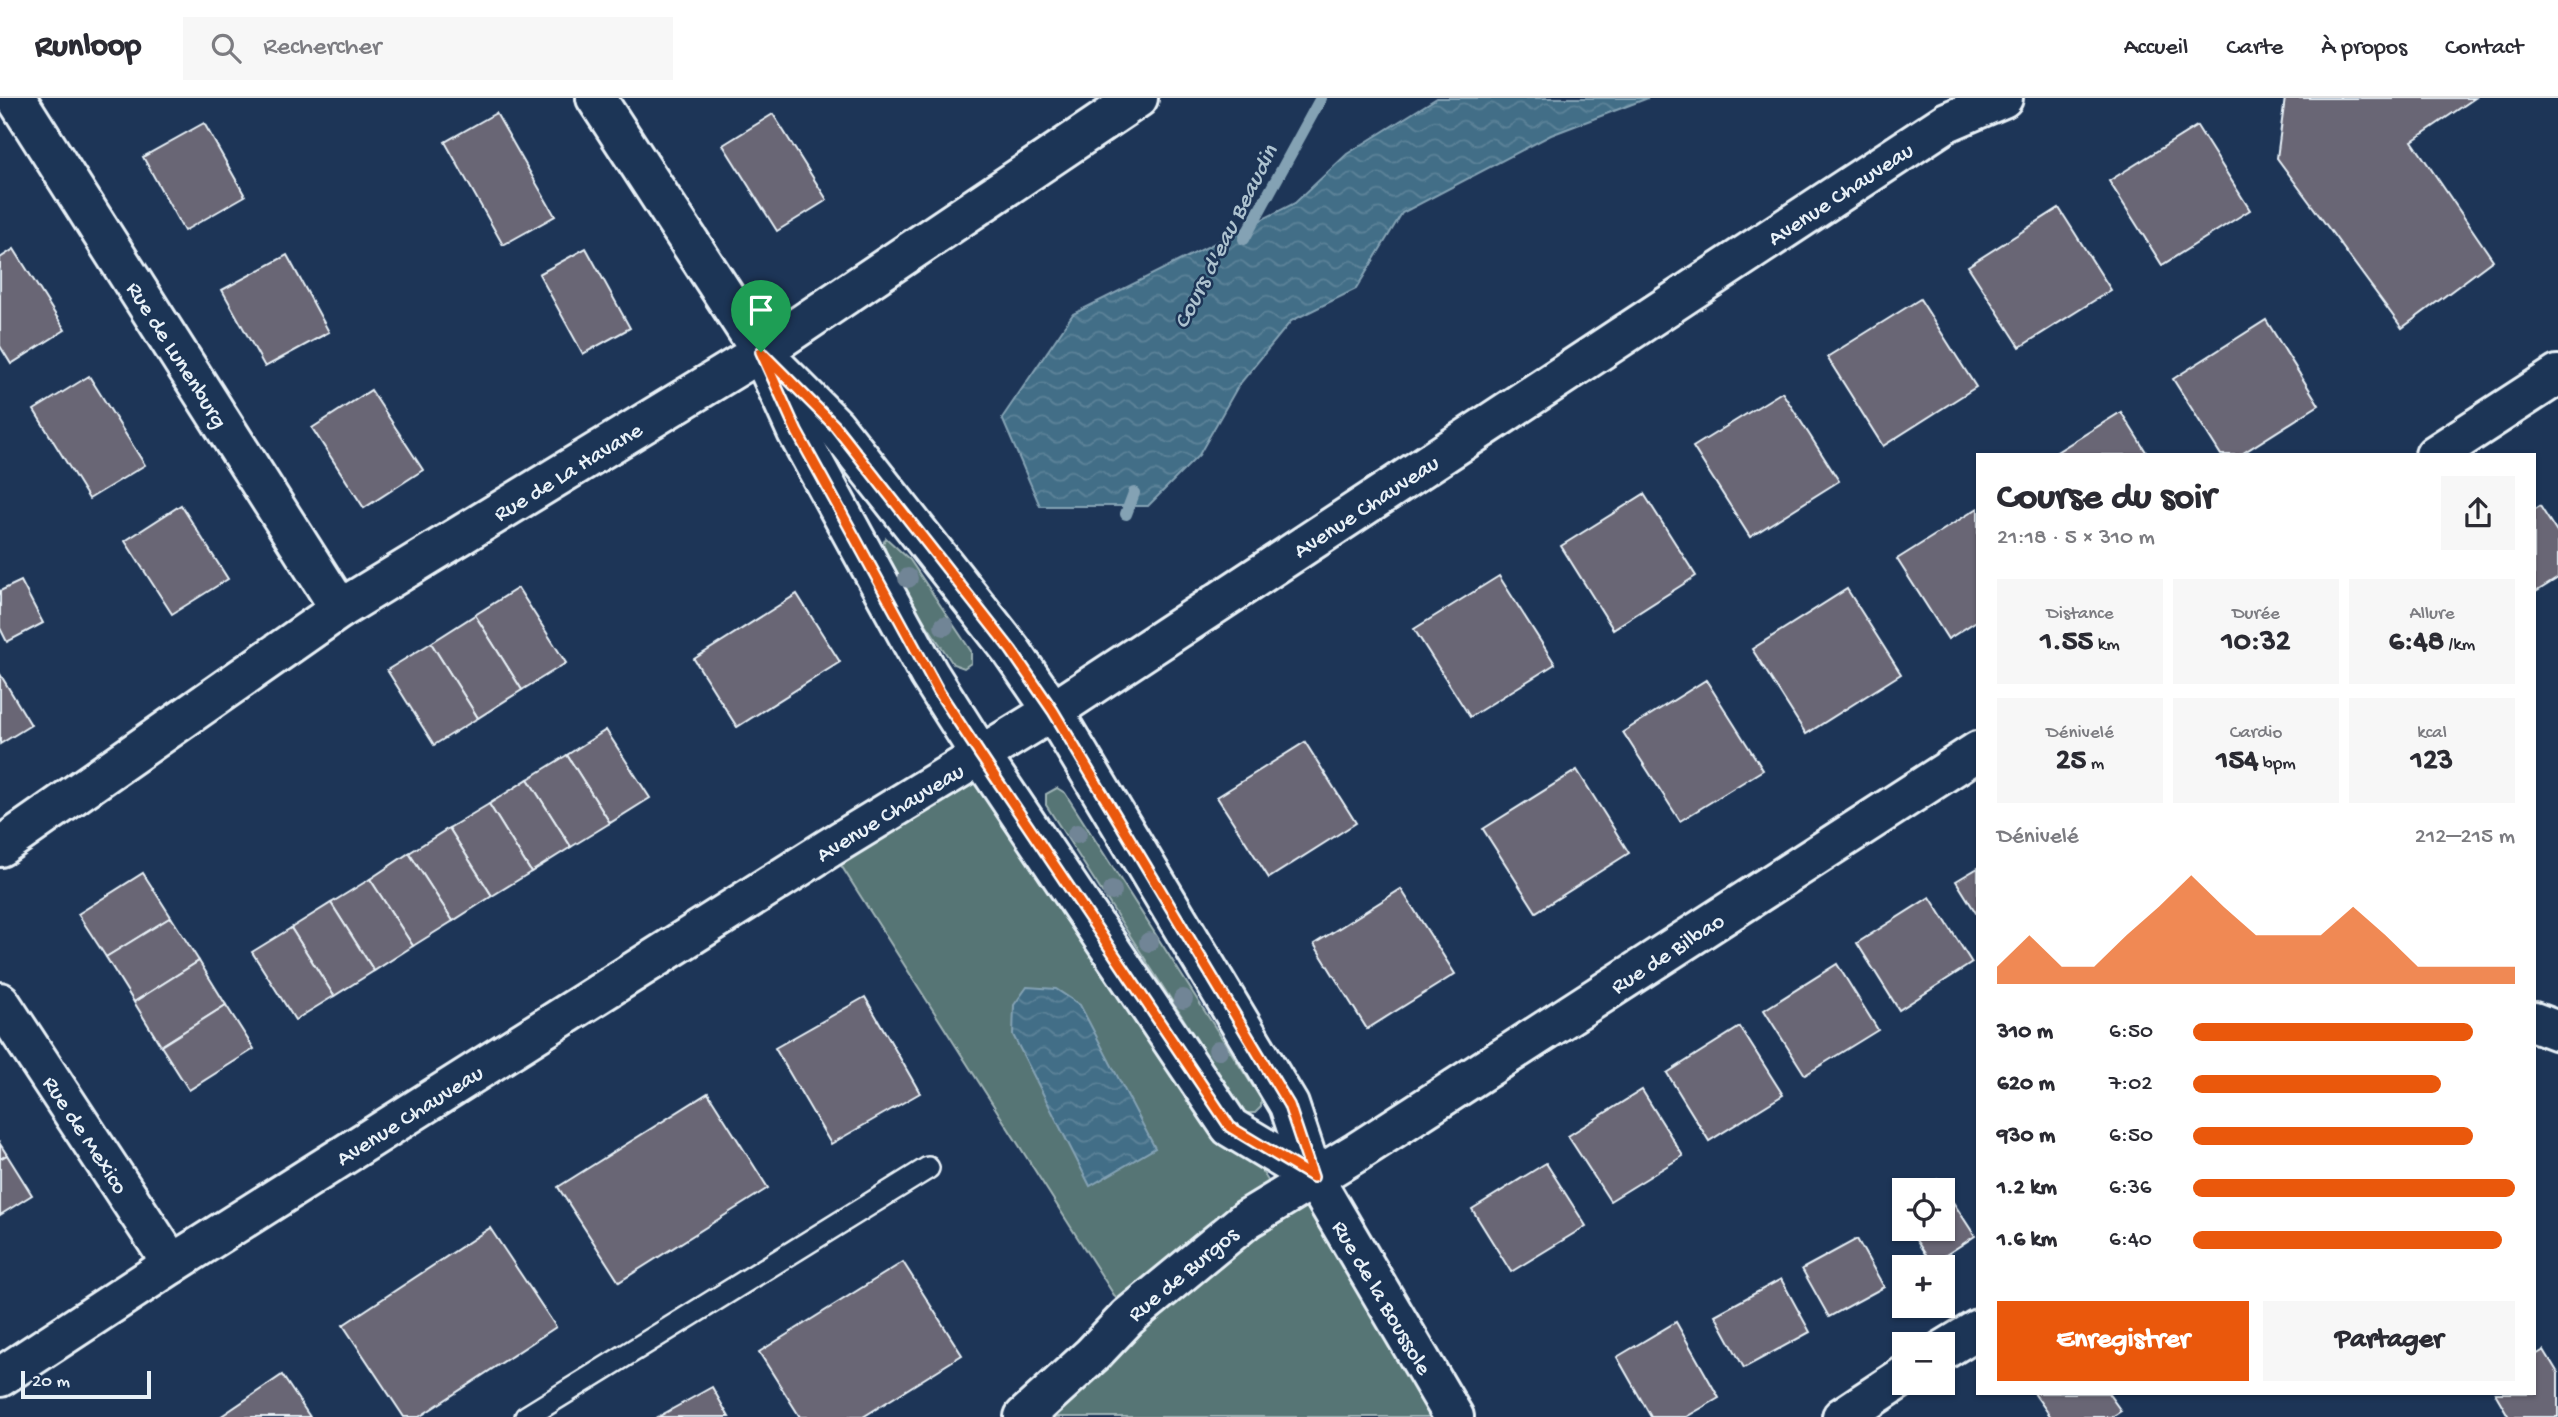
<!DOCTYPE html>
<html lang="fr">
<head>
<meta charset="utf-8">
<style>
  body { margin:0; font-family:"Gochi Hand",sans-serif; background:#f7f7f7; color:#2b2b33; height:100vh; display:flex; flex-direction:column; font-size:26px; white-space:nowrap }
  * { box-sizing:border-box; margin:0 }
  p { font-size:23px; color:#7c7c81 }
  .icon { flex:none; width:38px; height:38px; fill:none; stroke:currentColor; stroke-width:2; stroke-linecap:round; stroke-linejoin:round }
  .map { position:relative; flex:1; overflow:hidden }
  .panel { position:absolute; left:1976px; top:355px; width:560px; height:942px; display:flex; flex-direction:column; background:#fff; border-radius:0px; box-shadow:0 2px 5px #0004 }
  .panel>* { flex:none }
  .controls { position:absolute; left:1892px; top:1080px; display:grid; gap:14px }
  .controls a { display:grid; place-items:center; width:63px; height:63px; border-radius:0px; background:#fff; box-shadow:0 2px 5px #0004; font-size:35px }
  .scale { position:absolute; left:21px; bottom:18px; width:130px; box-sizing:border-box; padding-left:7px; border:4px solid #e8f1f8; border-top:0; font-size:19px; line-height:24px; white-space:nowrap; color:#e8f1f8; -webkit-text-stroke:5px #1d3557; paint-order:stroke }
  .pin { position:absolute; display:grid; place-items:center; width:60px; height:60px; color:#fff; margin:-72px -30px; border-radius:50% 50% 50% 0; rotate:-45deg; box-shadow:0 0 7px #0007 }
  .pin .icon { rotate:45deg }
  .round { display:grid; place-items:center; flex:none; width:74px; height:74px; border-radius:0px; background:#f7f7f7 }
  .summary { display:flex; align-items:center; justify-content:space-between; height:119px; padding:0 21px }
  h1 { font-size:38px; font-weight:700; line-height:52px }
  .metrics { display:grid; grid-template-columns:repeat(3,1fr); gap:10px; height:119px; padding:7px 21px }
  .metrics div { display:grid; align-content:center; border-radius:0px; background:#f7f7f7; text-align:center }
  .metrics b { font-size:30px; font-weight:700 }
  .metrics small { font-size:19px; font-weight:400 }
  .metrics p { font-size:19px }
  .chart { height:196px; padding:14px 21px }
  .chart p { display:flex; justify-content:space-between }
  .chart svg { width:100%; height:126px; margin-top:7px; fill:#ea580c; opacity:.7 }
  .cta { display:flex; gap:14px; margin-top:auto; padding:14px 21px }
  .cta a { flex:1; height:80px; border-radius:0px; background:#ea580c; color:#fff; font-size:28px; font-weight:700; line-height:80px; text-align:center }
  .cta a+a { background:#f7f7f7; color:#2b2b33 }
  ul { padding:0 21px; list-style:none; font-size:23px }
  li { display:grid; grid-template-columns:112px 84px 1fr; align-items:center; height:52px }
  li i { height:18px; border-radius:9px; background:#ea580c }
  header { display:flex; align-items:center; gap:42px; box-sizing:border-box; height:98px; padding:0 35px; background:#fff; border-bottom:2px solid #e1e1e2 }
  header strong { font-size:33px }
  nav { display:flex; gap:38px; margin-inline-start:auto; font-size:24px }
  .search { width:490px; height:63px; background:#f7f7f7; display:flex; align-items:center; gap:18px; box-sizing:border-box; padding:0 24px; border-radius:0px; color:#7c7c81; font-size:26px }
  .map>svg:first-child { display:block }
  .grass { fill:#567574; stroke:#9fb3b6; stroke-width:2 }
  .water { fill:url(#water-waves); stroke:#84a2b4; stroke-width:2 }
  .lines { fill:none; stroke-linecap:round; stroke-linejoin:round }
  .stream { stroke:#84a2b4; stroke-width:12 }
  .building { fill:#696674; stroke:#e8f1f8; stroke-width:2 }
  .lane-casing { stroke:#e8f1f8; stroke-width:26 }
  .street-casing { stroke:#e8f1f8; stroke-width:44 }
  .secondary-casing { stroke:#e8f1f8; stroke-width:44 }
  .lane { stroke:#1d3557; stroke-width:21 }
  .street { stroke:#1d3557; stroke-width:38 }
  .secondary { stroke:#1d3557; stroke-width:38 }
  .tree { fill:#718596 }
  .route-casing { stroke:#fff; stroke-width:14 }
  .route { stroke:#ea580c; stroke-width:9 }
  .labels { text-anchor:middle; stroke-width:5; stroke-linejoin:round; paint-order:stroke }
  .street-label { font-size:23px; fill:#e8f1f8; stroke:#1d3557 }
  .water-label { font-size:24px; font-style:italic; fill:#aec3d0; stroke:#1d3557 }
</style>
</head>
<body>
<header>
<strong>Runloop</strong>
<div class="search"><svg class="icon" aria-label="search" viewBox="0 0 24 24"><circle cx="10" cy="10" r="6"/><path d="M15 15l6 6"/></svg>Rechercher</div>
<nav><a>Accueil</a><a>Carte</a><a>À propos</a><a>Contact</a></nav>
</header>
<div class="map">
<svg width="2558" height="1319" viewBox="0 0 2558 1319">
  <defs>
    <pattern id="water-waves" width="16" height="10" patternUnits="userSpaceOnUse" patternTransform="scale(1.75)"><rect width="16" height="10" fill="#426e87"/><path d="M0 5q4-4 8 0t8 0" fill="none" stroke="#5d8399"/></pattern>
  </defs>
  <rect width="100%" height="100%" fill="#1d3557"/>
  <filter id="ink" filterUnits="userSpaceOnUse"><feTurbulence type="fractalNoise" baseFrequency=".0143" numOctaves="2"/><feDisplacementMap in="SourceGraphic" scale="14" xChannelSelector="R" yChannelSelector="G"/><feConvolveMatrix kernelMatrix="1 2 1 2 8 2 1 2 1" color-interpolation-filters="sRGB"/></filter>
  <g filter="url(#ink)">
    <g class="grass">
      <polygon points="886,440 910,462 971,553 971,565 964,570 953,566 896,481 883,445"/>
      <polygon points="981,658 1290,1115 1305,1088 1454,1319 1024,1319 1128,1219 830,750"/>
      <polygon points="1057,690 1065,695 1261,1001 1261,1009 1255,1015 1244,1015 1046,707 1046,696"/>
    </g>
    <g class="water">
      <polygon points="1437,0 1648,0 1551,37 1402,115 1356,191 1291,223 1238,288 1199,357 1148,408 1040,408 1002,320 1073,216 1295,105 1347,56"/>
      <polygon points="1027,889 1056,891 1080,907 1155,1050 1090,1088 1013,937 1014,907"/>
    </g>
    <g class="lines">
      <g class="stream">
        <polyline points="1244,141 1321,0"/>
        <polyline points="1126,416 1134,395"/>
      </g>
    </g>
    <g class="building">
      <polygon points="2285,0 2475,0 2412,43 2493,162 2402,230 2277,60"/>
      <polygon points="496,15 555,118 503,147 445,44"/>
      <polygon points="773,16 827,102 777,133 723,47"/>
      <polygon points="204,25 245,98 184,133 143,59"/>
      <polygon points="2197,28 2250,112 2162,167 2109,83"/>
      <polygon points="2059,110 2111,192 2020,249 1968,168"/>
      <polygon points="586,150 630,230 583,256 539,176"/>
      <polygon points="14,151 65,232 11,266 0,248 0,160"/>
      <polygon points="287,157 329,234 265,269 222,192"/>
      <polygon points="1920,201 1976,289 1883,348 1827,259"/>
      <polygon points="2266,222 2319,307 2240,357 2221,357 2173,281"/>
      <polygon points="89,278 145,367 89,401 34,312"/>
      <polygon points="371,292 423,372 364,410 312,330"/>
      <polygon points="1782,294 1839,383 1750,439 1693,349"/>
      <polygon points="2121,314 2148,357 2052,357"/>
      <polygon points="1644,396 1696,478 1613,531 1561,448"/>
      <polygon points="181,407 228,481 172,516 125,443"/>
      <polygon points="2540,408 2558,436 2558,480 2534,495 2534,412"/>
      <polygon points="1978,410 1978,522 1948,541 1897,461"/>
      <polygon points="1499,478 1555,566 1470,619 1414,531"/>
      <polygon points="21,483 43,525 7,544 0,530 0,493"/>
      <polygon points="518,490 566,565 522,592 475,517"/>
      <polygon points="1847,491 1901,576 1806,636 1752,551"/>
      <polygon points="797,496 840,564 737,629 694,561"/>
      <polygon points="475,517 522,592 478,620 431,545"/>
      <polygon points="431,545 478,620 434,647 387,572"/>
      <polygon points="0,576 31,627 0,646"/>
      <polygon points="1706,582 1763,672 1680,723 1623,634"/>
      <polygon points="606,632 650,700 610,725 567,657"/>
      <polygon points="1305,644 1356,725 1269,780 1217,699"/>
      <polygon points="567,657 610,725 571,749 528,681"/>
      <polygon points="1577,672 1629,755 1536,814 1483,731"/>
      <polygon points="528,681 571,749 531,774 489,706"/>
      <polygon points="489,706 531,774 492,798 449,730"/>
      <polygon points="449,730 492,798 453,823 409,755"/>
      <polygon points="409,755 453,823 413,848 370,781"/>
      <polygon points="1978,770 1978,818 1956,783"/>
      <polygon points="143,775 171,819 106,859 78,816"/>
      <polygon points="370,781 413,848 374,873 331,805"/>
      <polygon points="1401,791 1455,876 1367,931 1314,846"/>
      <polygon points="1930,799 1972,865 1899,912 1857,845"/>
      <polygon points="331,805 374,873 334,898 291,830"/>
      <polygon points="171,819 199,863 134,904 106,859"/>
      <polygon points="291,830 334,898 295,922 252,854"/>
      <polygon points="199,863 226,907 161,948 134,904"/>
      <polygon points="1837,866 1878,932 1805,977 1764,912"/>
      <polygon points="865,899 920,995 831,1046 775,950"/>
      <polygon points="226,907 254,951 189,992 161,948"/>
      <polygon points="1740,929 1783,997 1709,1043 1667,975"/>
      <polygon points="1642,992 1683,1058 1610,1103 1568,1038"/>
      <polygon points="708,995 768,1090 619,1184 558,1089"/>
      <polygon points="0,1046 7,1057 0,1061"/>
      <polygon points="7,1057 32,1097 0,1117 0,1061"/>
      <polygon points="1546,1065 1586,1128 1511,1174 1472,1111"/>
      <polygon points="1938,1081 1975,1138 1932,1166 1908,1130 1942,1130 1942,1092 1922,1092"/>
      <polygon points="1904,1104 1904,1125 1895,1111"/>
      <polygon points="490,1130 556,1229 419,1319 404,1319 343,1227"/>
      <polygon points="1857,1141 1884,1189 1829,1219 1802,1171"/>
      <polygon points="903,1164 962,1257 863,1319 800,1319 759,1254"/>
      <polygon points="1781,1181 1810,1234 1744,1270 1715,1217"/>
      <polygon points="1676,1224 1719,1300 1686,1319 1651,1319 1617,1259"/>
      <polygon points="2544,1252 2558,1275 2558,1319 2509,1319 2495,1295 2534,1295 2534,1258"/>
      <polygon points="282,1277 310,1319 220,1319"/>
      <polygon points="712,1289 729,1319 658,1319"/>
      <polygon points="2034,1295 2108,1295 2121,1313 2112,1319 2051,1319"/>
    </g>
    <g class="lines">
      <g class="lane-casing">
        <polyline id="lane" points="526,1319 928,1070"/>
      </g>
      <g class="street-casing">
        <g id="street">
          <path id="s1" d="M16,0L340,511"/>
          <polyline points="596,0 761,254 797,334 929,576 981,658 1230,1029 1313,1079"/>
          <path id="s2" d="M777,270L835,328L1011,552L1053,613L1289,1007L1313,1079L1454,1319"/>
          <polyline points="2435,357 2558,277"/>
          <path id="s3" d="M0,749L340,511L761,254L1138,0"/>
          <path id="s4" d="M0,904L172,1166"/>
          <polyline points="2534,924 2558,933"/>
          <polyline points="1942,1253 1978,1231"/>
          <path id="s5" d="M1024,1319L1092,1257L1128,1219L1247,1121L1357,1054L1978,653"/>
          <polyline points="1842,1319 1904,1278"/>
        </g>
      </g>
      <g class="secondary-casing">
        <g id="secondary">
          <path id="s6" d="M0,1279L172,1166L829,750L1053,613L1947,24L2003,0"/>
        </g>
      </g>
      <use href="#lane" class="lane"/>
      <use href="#street" class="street"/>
      <use href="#secondary" class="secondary"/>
    </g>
    <g class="tree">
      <circle cx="908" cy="480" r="10"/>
      <circle cx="944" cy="528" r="10"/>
      <circle cx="1077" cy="736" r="10"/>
      <circle cx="1112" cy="793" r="10"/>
      <circle cx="1149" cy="844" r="10"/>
      <circle cx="1183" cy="901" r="10"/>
      <circle cx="1218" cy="952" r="10"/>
    </g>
  </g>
  <g class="lines" filter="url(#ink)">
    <g class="route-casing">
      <polygon id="route" points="761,254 835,328 1011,552 1053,613 1289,1007 1313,1079 1230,1029 981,658 939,594 841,414 797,334"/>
    </g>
    <use href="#route" class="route"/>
  </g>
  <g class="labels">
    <g class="street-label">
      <text dy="8" stroke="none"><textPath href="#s6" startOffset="2188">Avenue Chauveau</textPath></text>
      <text dy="8" stroke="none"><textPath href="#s1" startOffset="303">Rue de Lunenburg</textPath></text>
      <text dy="8" stroke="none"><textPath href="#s3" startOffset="681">Rue de La Havane</textPath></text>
      <text dy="8" stroke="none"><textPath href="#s6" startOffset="1620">Avenue Chauveau</textPath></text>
      <text dy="8" stroke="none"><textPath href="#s6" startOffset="1054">Avenue Chauveau</textPath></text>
      <text dy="8" stroke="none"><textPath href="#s5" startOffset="796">Rue de Bilbao</textPath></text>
      <text dy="8" stroke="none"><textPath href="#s6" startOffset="486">Avenue Chauveau</textPath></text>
      <text dy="8" stroke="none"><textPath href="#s4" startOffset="158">Rue de Mexico</textPath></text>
      <text dy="8" stroke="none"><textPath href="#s5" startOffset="214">Rue de Burgos</textPath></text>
      <text dy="8" stroke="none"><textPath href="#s2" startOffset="1115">Rue de la Boussole</textPath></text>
    </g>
    <g class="water-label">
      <text transform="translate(1224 138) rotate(-63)" y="8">Cours d'eau Beaudin</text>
    </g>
  </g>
</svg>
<div class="controls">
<a><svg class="icon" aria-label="locate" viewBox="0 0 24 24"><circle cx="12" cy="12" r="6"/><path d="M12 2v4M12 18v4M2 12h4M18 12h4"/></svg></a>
<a>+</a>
<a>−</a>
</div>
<div class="scale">20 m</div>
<div class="pin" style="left:761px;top:254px;background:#1e9e55"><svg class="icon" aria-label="arrive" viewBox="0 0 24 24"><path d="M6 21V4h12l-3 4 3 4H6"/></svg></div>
<section class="panel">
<div class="summary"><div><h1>Course du soir</h1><p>21:18 · 5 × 310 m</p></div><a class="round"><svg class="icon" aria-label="share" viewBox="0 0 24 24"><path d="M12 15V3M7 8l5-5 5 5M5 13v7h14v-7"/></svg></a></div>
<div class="metrics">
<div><p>Distance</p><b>1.55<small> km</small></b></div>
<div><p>Durée</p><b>10:32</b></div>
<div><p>Allure</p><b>6:48<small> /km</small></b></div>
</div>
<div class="metrics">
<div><p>Dénivelé</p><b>25<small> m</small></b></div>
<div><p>Cardio</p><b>154<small> bpm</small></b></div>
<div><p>kcal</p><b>123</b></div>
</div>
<div class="chart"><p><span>Dénivelé</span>212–215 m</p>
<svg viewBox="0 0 160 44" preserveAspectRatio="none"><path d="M0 44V38L10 27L20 38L30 38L40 27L50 17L60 6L70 17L80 27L90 27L100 27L110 17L120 27L130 38L140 38L150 38L160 38V44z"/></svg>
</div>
<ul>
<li><b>310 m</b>6:50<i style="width:87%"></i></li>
<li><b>620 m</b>7:02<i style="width:77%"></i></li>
<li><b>930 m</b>6:50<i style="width:87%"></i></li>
<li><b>1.2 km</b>6:36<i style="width:100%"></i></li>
<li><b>1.6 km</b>6:40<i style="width:96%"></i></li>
</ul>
<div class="cta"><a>Enregistrer</a><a>Partager</a></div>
</section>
</div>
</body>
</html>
